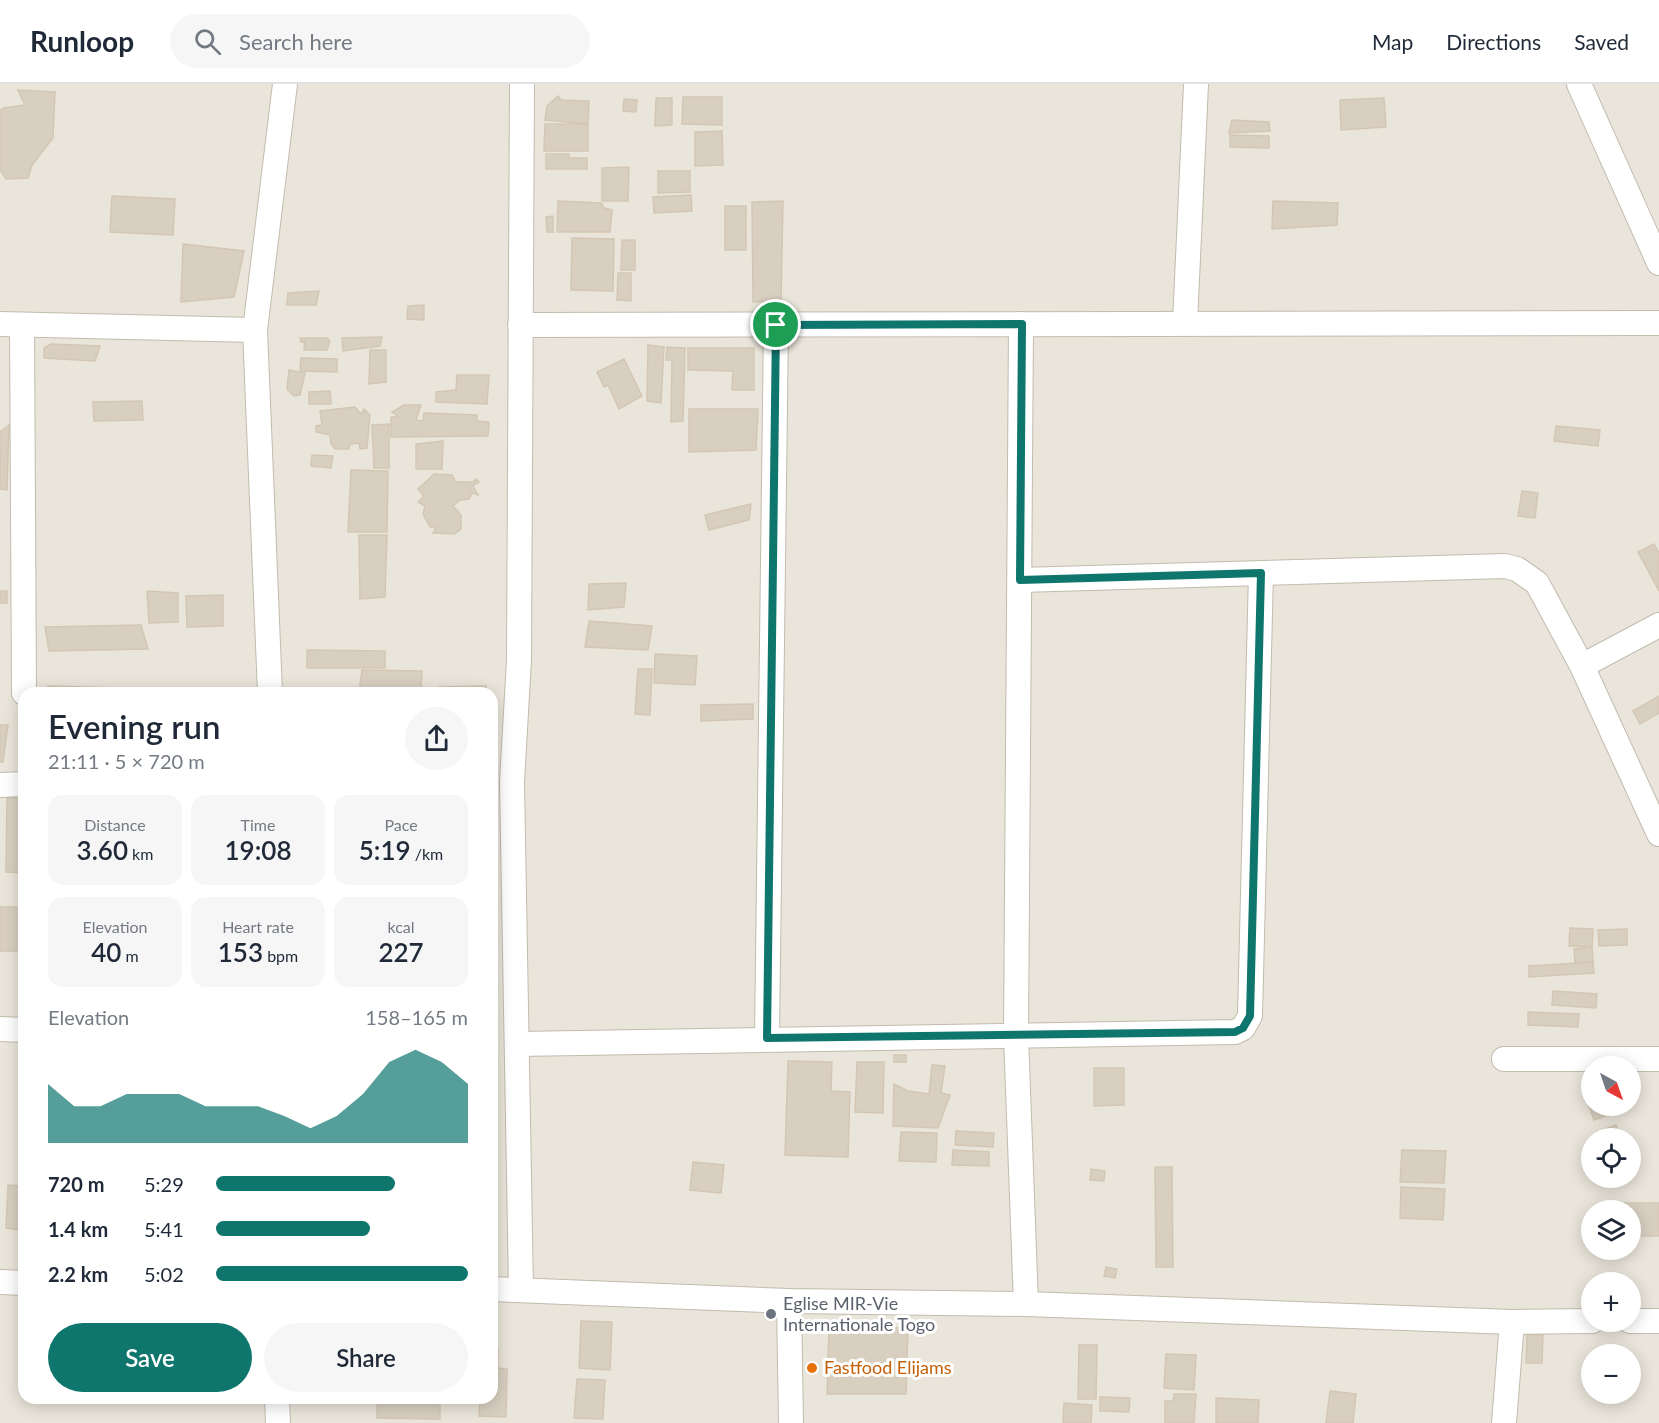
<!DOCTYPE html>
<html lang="en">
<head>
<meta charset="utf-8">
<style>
  body { margin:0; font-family:Lato,sans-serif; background:#f6f6f7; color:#1f2937; height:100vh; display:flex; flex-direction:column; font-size:22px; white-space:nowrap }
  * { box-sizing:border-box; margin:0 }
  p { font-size:20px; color:#747a83 }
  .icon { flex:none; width:33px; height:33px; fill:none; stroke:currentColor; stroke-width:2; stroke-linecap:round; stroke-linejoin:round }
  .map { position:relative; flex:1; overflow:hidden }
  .drawer { position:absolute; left:18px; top:603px; width:480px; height:717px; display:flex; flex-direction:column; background:#fff; border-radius:18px; box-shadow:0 3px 15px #0003 }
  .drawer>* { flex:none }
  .needle { width:39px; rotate:140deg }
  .tools { position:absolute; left:1581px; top:972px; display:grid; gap:12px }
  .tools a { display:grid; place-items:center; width:60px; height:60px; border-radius:50%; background:#fff; box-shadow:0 3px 15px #0003; font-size:30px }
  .pin { position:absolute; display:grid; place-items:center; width:51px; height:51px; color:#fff; margin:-26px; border:3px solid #fff; border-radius:50%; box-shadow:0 2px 6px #0007 }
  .round { display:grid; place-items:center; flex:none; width:63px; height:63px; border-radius:32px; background:#f6f6f7 }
  .headline { display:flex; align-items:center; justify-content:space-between; height:102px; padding:0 30px }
  h1 { font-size:33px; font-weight:600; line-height:45px }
  .metrics { display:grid; grid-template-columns:repeat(3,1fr); gap:9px; height:102px; padding:6px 30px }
  .metrics div { display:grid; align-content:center; border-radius:15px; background:#f6f6f7; text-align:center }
  .metrics b { font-size:26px; font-weight:600 }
  .metrics small { font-size:16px; font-weight:400 }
  .metrics p { font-size:16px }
  .chart { height:168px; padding:12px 30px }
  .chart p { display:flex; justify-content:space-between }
  .chart svg { width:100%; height:108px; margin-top:6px; fill:#0f766e; opacity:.7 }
  .primary-button { display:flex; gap:12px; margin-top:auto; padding:12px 30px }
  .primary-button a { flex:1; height:69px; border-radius:36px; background:#0f766e; color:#fff; font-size:24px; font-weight:600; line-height:69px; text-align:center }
  .primary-button a+a { background:#f6f6f7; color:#1f2937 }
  ul { padding:0 30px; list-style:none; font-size:20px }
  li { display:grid; grid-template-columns:96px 72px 1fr; align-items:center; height:45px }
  li i { height:15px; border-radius:8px; background:#0f766e }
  header { display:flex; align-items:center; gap:36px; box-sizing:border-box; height:84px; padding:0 30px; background:#fff; border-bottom:2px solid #e0e1e3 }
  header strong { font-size:28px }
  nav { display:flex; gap:33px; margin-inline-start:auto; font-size:21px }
  .search { width:420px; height:54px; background:#f6f6f7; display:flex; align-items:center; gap:15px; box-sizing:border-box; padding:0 21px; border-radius:33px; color:#747a83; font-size:22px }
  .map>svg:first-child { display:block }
  .residential { fill:#eae5da; fill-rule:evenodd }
  .building { fill:#d8cfc1; stroke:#d3c7b4; stroke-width:1.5 }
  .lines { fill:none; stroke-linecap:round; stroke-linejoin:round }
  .minor-casing { stroke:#c2bbae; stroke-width:26 }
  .minor { stroke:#fff; stroke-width:24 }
  .route-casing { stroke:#fff; stroke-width:12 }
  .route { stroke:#0f766e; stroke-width:8 }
  .worship-dot { fill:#6b7280; stroke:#fff; stroke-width:2 }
  .food-dot { fill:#e8710a; stroke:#fff; stroke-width:2 }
  .labels { text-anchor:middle; stroke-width:6; stroke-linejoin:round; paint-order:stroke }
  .worship-label { font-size:18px; fill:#5b616d; stroke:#fff; text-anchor:start }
  .food-label { font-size:18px; fill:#c56008; stroke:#fff; text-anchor:start }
</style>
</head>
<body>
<header>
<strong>Runloop</strong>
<div class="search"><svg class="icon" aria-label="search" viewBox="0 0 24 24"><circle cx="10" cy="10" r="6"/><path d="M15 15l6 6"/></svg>Search here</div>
<nav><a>Map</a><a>Directions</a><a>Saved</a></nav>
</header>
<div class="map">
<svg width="1659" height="1339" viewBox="0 0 1659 1339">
  <rect width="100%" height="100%" fill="#f6f3ec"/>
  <path class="residential" d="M0,0H1659V1339H0ZM24,609H492V1314H24ZM1592,982H1630V1022H1592ZM1592,1054H1630V1094H1592ZM1592,1126H1630V1166H1592ZM1592,1198H1630V1238H1592ZM1592,1270H1630V1310H1592Z"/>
  <g class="building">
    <polygon points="18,6 55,8 53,54 32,81 28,94 6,95 0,86 0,27 3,24 25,21"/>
    <polygon points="558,12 561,16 589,17 588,40 545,36 547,22"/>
    <polygon points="683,13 722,13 722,41 682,40"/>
    <polygon points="656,14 672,14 672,41 655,42"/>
    <polygon points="1384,14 1386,43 1341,46 1340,16"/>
    <polygon points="624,15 637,16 636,28 623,27"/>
    <polygon points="1232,36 1269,38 1270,47 1229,49"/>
    <polygon points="545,40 588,40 588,67 544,67"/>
    <polygon points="722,47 723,81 695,82 695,48"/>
    <polygon points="1230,51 1269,52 1269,64 1230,63"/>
    <polygon points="546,70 569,70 569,74 587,74 587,85 546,85"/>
    <polygon points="629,83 628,117 602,117 602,84"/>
    <polygon points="658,87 690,87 690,108 658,109"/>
    <polygon points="691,111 692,127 654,129 653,113"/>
    <polygon points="112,112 175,115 173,151 110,148"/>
    <polygon points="558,117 601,119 604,124 612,126 610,148 557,148"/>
    <polygon points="783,117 781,217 753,218 752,118"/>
    <polygon points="1273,117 1338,119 1337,141 1272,145"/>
    <rect x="725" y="122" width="21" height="44"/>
    <polygon points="553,132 553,148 547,148 546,133"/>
    <polygon points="572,154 614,155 613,207 571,206"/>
    <polygon points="622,156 635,156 635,186 621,186"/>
    <polygon points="183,160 244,167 234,213 181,218"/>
    <polygon points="618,189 631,189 631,217 617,216"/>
    <polygon points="319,207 316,221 287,221 288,209"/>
    <polygon points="424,221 424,236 407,235 408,222"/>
    <polygon points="382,253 380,262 343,267 342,254"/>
    <polygon points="300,254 327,254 330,257 327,266 304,266 305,257 301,258"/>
    <polygon points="51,260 100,262 95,277 44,274 44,264"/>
    <polygon points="648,261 664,263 661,319 647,317"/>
    <polygon points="667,263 685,264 683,337 671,338 672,276 666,276"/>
    <polygon points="688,264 754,264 754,306 732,306 733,287 688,286"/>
    <polygon points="370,266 386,266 386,298 369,300"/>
    <polygon points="301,274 337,275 337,288 300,287"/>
    <polygon points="624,275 642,312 619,325 608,301 604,303 597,288"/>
    <polygon points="289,286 305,289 300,311 294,312 287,305"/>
    <polygon points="457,291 489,291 487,320 436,318 436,308 456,306"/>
    <polygon points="330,307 331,320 309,320 309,308"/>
    <polygon points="142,317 143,336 94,337 93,318"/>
    <polygon points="404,321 421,321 416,336 423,337 424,329 477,331 477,337 489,338 488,352 391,353 391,333 399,333 392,328"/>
    <polygon points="355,323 361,330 364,325 370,331 367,364 360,365 359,359 350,360 349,365 335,365 331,360 330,351 316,348 316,342 322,341 320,327"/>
    <polygon points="689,325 758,325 756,366 689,368"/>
    <polygon points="389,340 389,384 374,384 372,341"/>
    <polygon points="9,341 7,406 0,405 0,348"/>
    <polygon points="1556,342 1600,346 1598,362 1554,357"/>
    <polygon points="443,357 442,385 416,385 416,360"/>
    <polygon points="312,371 333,372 331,384 311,382"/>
    <polygon points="351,386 388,387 387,448 348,448"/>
    <polygon points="434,390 452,391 456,398 473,398 476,395 479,398 473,402 478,411 472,409 469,415 460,416 453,422 461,431 461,445 454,450 433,449 436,443 430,443 423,430 425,422 418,418 424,412 418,405"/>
    <polygon points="1522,407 1538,409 1535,434 1518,432"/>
    <polygon points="751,420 749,436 709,446 705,431"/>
    <polygon points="359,451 387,451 385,513 360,515"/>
    <polygon points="1654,460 1659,469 1659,507 1638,468"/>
    <polygon points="626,499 624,523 588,526 589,500"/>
    <rect x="0" y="507" width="7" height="12"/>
    <polygon points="147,507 178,509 178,538 149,539"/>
    <polygon points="223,511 223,542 187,543 186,512"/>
    <polygon points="589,537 652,542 648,566 585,563"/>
    <polygon points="141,541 148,565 49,567 45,543"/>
    <polygon points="307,566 385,567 385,584 307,584"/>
    <polygon points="655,570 697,572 695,601 654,599"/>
    <polygon points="638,585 652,585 650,631 635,630"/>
    <polygon points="362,586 422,587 421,609 359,608"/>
    <polygon points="48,602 193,606 192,609 47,609"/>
    <polygon points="486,602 486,609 438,609 439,603"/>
    <polygon points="1659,612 1659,629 1640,640 1633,627"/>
    <polygon points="753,620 753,635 701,637 701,621"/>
    <polygon points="0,641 8,641 3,678 0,678"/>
    <polygon points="7,714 24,714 24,789 6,788"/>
    <rect x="0" y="823" width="24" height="44"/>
    <polygon points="1570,844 1593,845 1592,863 1569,862"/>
    <polygon points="1627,845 1627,861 1599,862 1598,846"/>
    <polygon points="1592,863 1593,878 1575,879 1574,865"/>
    <polygon points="1593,878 1594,889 1529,893 1529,882"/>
    <polygon points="1553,907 1597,910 1596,924 1552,921"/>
    <polygon points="1528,928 1579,930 1578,943 1528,941"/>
    <rect x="492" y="965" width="3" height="33"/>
    <rect x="894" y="971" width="12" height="7"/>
    <polygon points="788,977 832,978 831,1007 850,1008 848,1073 785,1071"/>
    <polygon points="857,978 884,978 883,1029 855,1028"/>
    <polygon points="932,981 945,982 941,1009 950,1011 938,1044 893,1042 894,1000 908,1007 929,1010"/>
    <polygon points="1094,984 1124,984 1124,1021 1094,1022"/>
    <polygon points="1592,1009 1592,1022 1610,1022 1613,1029 1594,1036 1585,1011"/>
    <polygon points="1616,1041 1621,1054 1599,1054 1597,1048"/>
    <polygon points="956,1047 994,1049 993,1063 955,1061"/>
    <polygon points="901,1048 937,1049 936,1078 899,1077"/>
    <polygon points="953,1066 989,1068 989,1082 952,1081"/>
    <polygon points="1402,1066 1446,1067 1444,1099 1400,1098"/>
    <polygon points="693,1078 724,1081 721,1109 690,1106"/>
    <polygon points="1155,1083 1172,1083 1173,1183 1156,1183"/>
    <polygon points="1091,1085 1105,1087 1104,1097 1090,1096"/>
    <polygon points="8,1101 21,1102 20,1146 6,1144"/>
    <polygon points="1401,1103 1445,1105 1443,1136 1400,1134"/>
    <polygon points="1620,1119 1659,1119 1659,1152 1630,1152 1630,1126 1620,1126"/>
    <polygon points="1106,1183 1117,1185 1115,1194 1104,1192"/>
    <polygon points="581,1237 612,1238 610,1286 579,1284"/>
    <polygon points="829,1243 908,1244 906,1310 827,1310"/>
    <polygon points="1527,1251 1543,1251 1542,1279 1526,1279"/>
    <polygon points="1079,1261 1097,1261 1096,1315 1078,1315"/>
    <polygon points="498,1265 498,1284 507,1285 506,1333 479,1332 480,1314 492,1314 492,1266"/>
    <polygon points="1166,1270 1196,1271 1194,1306 1164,1304"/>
    <polygon points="577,1295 605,1296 603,1335 574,1334"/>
    <polygon points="1330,1307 1356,1310 1353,1339 1326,1339"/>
    <polygon points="1174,1310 1196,1310 1194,1339 1165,1339 1165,1317 1173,1317"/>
    <polygon points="1100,1313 1130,1314 1129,1328 1100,1327"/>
    <polygon points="377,1314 440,1314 440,1335 377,1334"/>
    <polygon points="1216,1314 1259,1316 1258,1339 1216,1339"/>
    <polygon points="1064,1319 1092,1321 1091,1339 1063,1339"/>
  </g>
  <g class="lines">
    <g class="minor-casing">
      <g id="minor">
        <polyline points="1579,0 1659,179"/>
        <polyline points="1185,239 1196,0"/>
        <polyline points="0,240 255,246"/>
        <polyline points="1021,240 1016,952 1026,1220"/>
        <polyline points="22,241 24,609"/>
        <polyline points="520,241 1659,239"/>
        <polyline points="1020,496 1505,482 1517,485 1537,499 1582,582 1659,750"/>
        <polyline points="1582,582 1659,541"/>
        <polyline points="270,609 255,246 285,0"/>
        <polyline points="0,701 24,700"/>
        <polyline points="0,945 24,946"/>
        <polyline points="767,954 776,241"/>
        <polyline points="518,960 1235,948 1243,944 1250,932 1261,489"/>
        <polyline points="1504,975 1659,975"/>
        <polyline points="0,1198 24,1199"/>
        <polyline points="492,1205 789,1217 1026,1220 1512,1238 1592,1237"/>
        <polyline points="521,1206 512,698 519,576 522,0"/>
        <polyline points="789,1217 791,1339"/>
        <polyline points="1630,1237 1659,1237"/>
        <polyline points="277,1314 278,1339"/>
        <polyline points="1504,1339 1512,1238"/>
      </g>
    </g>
    <use href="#minor" class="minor"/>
  </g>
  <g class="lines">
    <g class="route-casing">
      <polygon id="route" points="1022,240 1020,496 1261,489 1250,932 1243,944 1235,948 767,954 776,241"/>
    </g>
    <use href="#route" class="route"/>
  </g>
  <circle class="worship-dot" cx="771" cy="1230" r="6"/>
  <circle class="food-dot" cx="812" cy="1284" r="6"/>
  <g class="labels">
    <g class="worship-label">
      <text x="783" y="1226">Eglise MIR-Vie<tspan x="783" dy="21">Internationale Togo</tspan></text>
    </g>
    <g class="food-label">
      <text x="824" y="1290">Fastfood Elijams</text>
    </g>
  </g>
</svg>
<div class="tools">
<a><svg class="needle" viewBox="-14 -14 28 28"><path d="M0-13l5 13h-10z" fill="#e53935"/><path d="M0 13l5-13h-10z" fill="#747a83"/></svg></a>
<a><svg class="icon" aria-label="locate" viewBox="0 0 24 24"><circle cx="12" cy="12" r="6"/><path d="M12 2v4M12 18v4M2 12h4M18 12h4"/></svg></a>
<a><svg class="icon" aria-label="layers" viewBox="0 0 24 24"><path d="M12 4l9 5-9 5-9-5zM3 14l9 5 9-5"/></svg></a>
<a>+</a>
<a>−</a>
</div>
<div class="pin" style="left:776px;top:241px;background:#1e9e55"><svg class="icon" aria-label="arrive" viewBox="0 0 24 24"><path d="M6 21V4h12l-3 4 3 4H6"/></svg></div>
<section class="drawer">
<div class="headline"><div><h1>Evening run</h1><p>21:11 · 5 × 720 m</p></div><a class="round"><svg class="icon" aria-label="share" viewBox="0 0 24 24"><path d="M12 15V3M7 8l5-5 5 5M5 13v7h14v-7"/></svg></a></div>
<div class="metrics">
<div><p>Distance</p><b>3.60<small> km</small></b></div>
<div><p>Time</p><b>19:08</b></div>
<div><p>Pace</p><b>5:19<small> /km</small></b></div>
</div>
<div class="metrics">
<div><p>Elevation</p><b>40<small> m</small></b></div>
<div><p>Heart rate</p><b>153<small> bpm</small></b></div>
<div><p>kcal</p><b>227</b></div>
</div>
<div class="chart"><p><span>Elevation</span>158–165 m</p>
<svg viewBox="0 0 160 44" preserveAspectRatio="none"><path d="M0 44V20L10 29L20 29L30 24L40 24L50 24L60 29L70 29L80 29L90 33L100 38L110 33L120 24L130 11L140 6L150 11L160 20V44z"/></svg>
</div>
<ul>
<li><b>720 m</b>5:29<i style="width:71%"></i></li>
<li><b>1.4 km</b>5:41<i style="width:61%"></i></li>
<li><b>2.2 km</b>5:02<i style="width:100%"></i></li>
</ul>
<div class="primary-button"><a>Save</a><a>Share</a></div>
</section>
</div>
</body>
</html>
